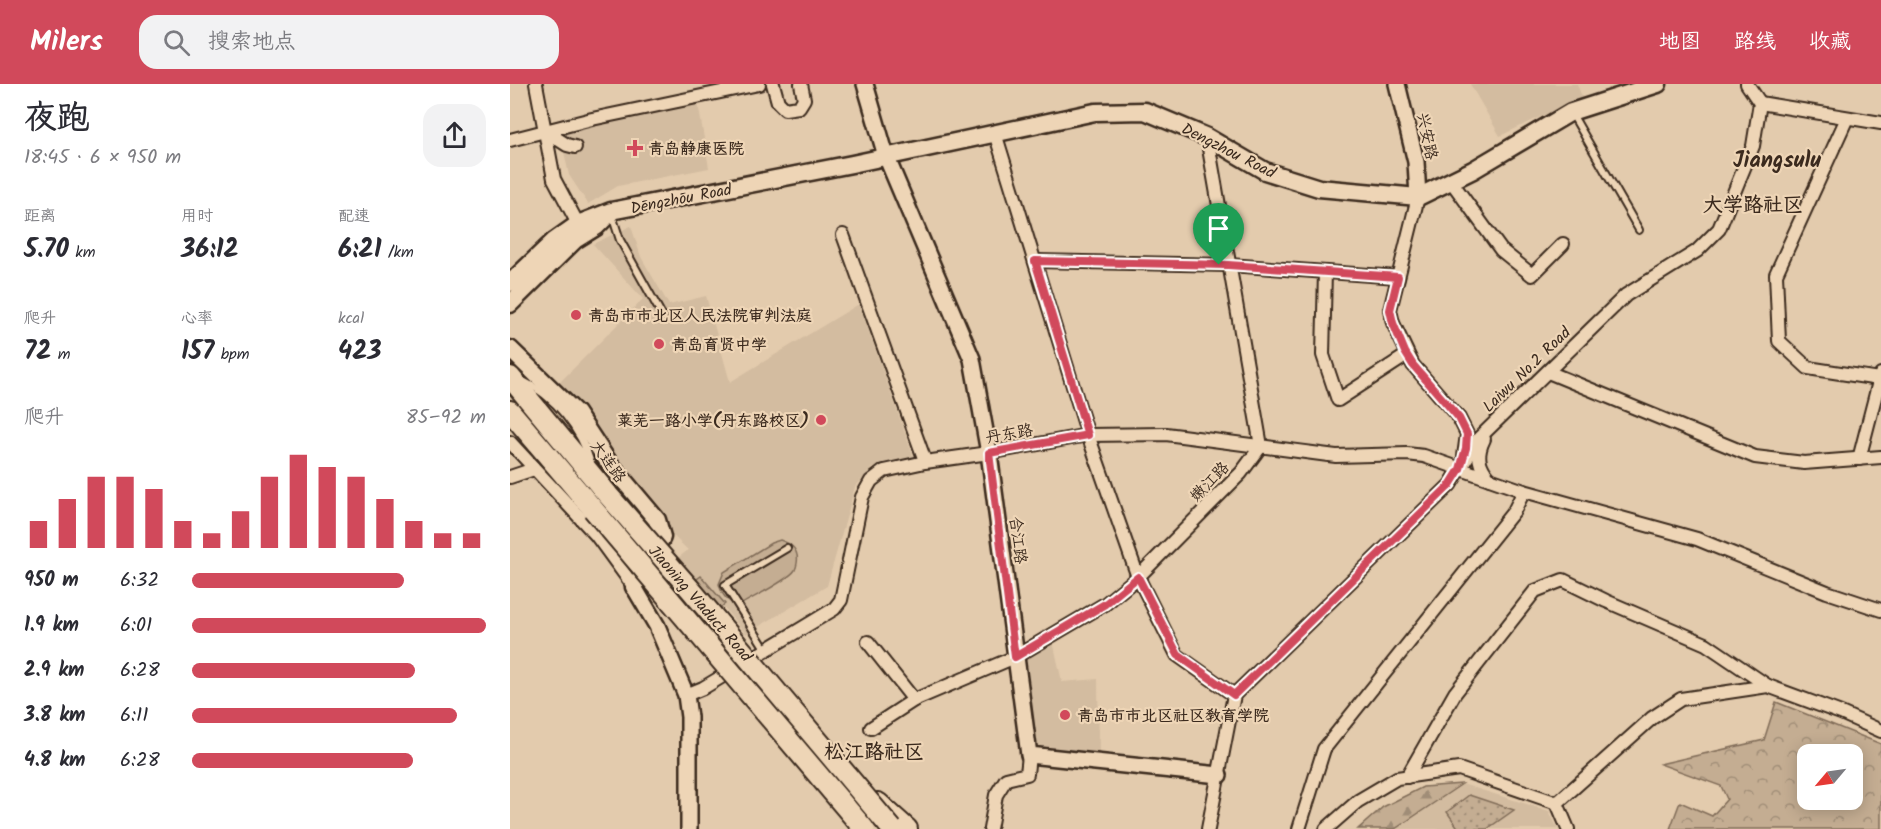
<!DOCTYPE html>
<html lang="zh">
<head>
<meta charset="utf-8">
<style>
  body { margin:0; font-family:Kalam,"LXGW WenKai TC",sans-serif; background:#f2f2f3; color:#2b2b33; height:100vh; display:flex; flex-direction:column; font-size:22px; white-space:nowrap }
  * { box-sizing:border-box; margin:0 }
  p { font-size:20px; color:#7c7c81 }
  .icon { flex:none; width:33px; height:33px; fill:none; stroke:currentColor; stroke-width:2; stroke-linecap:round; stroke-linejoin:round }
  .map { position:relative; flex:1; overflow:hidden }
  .panel { display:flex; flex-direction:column; background:#fff; width:510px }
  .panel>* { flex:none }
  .needle { width:39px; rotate:241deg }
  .fabs { position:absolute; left:1287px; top:660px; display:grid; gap:12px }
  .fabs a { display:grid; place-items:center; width:66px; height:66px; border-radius:12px; background:#fff; box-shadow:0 3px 15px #0003; font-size:30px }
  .pin { position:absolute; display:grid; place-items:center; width:51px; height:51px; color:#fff; margin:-62px -26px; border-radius:50% 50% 50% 0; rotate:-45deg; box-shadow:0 0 6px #0007 }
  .pin .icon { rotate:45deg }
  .round { display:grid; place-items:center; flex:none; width:63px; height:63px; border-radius:18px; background:#f2f2f3 }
  .summary { display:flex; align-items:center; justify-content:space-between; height:102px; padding:0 24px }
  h1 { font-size:33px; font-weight:800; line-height:45px }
  .figures { display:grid; grid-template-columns:repeat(3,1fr); gap:9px; height:102px; padding:6px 24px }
  .figures div { display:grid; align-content:center }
  .figures b { font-size:26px; font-weight:800 }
  .figures small { font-size:16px; font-weight:400 }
  .figures p { font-size:16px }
  .chart { height:168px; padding:12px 24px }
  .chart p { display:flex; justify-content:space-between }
  .chart svg { width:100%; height:108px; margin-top:6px; stroke:#d1495b; stroke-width:6 }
  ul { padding:0 24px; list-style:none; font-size:20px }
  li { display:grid; grid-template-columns:96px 72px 1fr; align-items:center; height:45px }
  li i { height:15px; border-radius:8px; background:#d1495b }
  header { display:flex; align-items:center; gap:36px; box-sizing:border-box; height:84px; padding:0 30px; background:#d1495b; color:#fff }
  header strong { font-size:28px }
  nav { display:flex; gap:33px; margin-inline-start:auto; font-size:21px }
  .search { width:420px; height:54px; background:#f2f2f3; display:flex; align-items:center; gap:15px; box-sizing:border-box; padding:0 21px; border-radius:18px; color:#7c7c81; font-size:22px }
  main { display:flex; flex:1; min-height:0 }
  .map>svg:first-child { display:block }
  .built { fill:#d3bca0 }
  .grass { fill:url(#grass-dots); stroke:#806c58; stroke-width:1.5 }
  .forest { fill:url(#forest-firs); stroke:#806c58; stroke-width:1.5 }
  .park { fill:url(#park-crowns); stroke:#806c58; stroke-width:1.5; fill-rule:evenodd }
  .pitch { fill:#c4ad92; stroke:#806c58; stroke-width:1.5 }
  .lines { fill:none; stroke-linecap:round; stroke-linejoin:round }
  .service-casing { stroke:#3b2a1e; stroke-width:10 }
  .minor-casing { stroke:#3b2a1e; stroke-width:16 }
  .tertiary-casing { stroke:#3b2a1e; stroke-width:20 }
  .secondary-casing { stroke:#3b2a1e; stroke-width:21 }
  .trunk-casing { stroke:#3b2a1e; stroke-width:24 }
  .service { stroke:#eed5b6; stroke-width:6 }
  .minor { stroke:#eed5b6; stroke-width:12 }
  .tertiary { stroke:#eed5b6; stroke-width:15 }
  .secondary { stroke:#eed5b6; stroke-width:16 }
  .trunk { stroke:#eed5b6; stroke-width:20 }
  .trunk-bridge-casing { stroke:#3b2a1e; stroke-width:24; stroke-linecap:butt }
  .trunk-bridge { stroke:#eed5b6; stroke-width:20 }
  .route-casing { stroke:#fff; stroke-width:12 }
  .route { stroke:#d1495b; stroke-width:8 }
  .poi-dot { fill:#d1495b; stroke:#eed5b6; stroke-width:2 }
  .labels { text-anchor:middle; stroke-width:4.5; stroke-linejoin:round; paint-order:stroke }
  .street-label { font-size:16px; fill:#3b2a1e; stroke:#eed5b6 }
  .poi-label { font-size:16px; font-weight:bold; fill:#3b2a1e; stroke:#eed5b6; text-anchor:start }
  .quarter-label { font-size:20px; font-weight:bold; fill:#3b2a1e; stroke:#eed5b6 }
  .district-label { font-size:22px; font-weight:bold; fill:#3b2a1e; stroke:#eed5b6 }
</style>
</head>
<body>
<header>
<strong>Milers</strong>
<div class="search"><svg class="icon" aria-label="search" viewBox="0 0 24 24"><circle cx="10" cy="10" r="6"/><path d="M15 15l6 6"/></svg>搜索地点</div>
<nav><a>地图</a><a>路线</a><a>收藏</a></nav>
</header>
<main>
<section class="panel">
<div class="summary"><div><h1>夜跑</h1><p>18:45 · 6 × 950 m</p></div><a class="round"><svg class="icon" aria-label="share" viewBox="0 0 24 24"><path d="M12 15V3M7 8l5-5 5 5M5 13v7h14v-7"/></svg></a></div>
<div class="figures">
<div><p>距离</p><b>5.70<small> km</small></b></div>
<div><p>用时</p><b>36:12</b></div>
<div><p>配速</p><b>6:21<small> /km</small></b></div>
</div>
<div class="figures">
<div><p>爬升</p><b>72<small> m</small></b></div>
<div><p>心率</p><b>157<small> bpm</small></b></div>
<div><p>kcal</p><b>423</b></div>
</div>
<div class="chart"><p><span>爬升</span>85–92 m</p>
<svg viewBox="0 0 160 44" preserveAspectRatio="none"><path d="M5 44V33M15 44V24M25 44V15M35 44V15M45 44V20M55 44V33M65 44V38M75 44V29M85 44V15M95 44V6M105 44V11M115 44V15M125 44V24M135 44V33M145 44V38M155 44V38"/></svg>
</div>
<ul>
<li><b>950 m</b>6:32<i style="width:72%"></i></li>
<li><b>1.9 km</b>6:01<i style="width:100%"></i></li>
<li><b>2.9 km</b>6:28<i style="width:76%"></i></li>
<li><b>3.8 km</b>6:11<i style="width:90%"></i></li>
<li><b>4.8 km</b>6:28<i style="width:75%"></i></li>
</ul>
</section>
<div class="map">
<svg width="1371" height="745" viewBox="0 0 1371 745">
  <defs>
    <pattern id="grass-dots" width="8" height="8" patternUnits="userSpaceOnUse" patternTransform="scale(1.5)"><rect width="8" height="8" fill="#c4ad92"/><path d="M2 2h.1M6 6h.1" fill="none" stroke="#a08d77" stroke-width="1.8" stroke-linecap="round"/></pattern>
    <pattern id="forest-firs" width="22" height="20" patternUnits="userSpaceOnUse" patternTransform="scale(1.5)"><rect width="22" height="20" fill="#c4ad92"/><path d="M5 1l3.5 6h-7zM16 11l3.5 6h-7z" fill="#a08d77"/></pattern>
    <pattern id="park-crowns" width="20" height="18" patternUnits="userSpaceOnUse" patternTransform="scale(1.5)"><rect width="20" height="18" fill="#c4ad92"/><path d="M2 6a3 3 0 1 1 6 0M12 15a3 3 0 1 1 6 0" fill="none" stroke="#a08d77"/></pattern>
  </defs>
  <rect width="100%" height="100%" fill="#e3cbad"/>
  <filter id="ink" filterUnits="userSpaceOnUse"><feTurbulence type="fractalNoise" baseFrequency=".0167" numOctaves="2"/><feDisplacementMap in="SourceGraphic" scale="12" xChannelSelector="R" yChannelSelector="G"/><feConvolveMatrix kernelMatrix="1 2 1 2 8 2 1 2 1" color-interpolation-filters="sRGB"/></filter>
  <g filter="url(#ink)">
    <g class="built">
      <polygon points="960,0 1067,0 1072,13 990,52"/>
      <polygon points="188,19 199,84 108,102 78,120 59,91 50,49"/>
      <polygon points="121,142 131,173 159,221 196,212 220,298 349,220 404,374 363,384 345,403 317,502 236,550 214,524 176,554 134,501 178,466 156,445 47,301 133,215 83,160"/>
      <polygon points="543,557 552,598 588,595 589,673 526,664 512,575"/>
      <polygon points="952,700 1039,727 1048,745 885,745"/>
    </g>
    <polygon class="grass" points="959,711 1004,726 977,745 949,745 937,728"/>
    <polygon class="forest" points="952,700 885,745 848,745 873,723 913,703"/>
    <path class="park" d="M1266,618L1371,660V745H1160L1170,718L1202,732L1217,715L1211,702L1150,680L1254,656ZM1298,670H1342V716H1298Z"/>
    <g class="pitch">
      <path d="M270,456C278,459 285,462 287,471C288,475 287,482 285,486C279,496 243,513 232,520L226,521C216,516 212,511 209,500L214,488L261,459Z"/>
      <polygon points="191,492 215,520 177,550 153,520"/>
    </g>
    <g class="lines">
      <g class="service-casing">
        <g id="service">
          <polyline points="1062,30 1129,146"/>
          <polyline points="102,131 110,156 153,233"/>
          <path d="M13,297C45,312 71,346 81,379"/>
          <polyline points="256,566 215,501 277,464"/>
        </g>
      </g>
      <g class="minor-casing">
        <g id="minor">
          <polyline points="26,0 44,95 68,140"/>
          <polyline points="263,0 268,18 275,25 289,23 294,15 291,0"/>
          <polyline points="1250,19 1371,39"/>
          <polyline points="1337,34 1266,190 1269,257 1298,284 1369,295"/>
          <polyline points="35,47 57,61 65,63"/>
          <polyline points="485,49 578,351 628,493 667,571 724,611"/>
          <polyline points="0,56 82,35 249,0"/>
          <polyline points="941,97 991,166 1022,191 1053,160"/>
          <polyline points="908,113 880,226 883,239 903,281 949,334 957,350 954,372"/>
          <polyline points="333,151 414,374"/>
          <polyline points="525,177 719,181 888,193"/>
          <polyline points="815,188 813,271 828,316 897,271"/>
          <polyline points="1038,288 1245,373 1294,379 1371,373"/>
          <path d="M974,355C966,371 968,381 980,395"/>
          <polyline points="0,358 86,451 124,503"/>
          <polyline points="1349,375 1371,290"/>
          <polyline points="0,393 24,385"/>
          <polyline points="358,558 404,616"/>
          <polyline points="176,611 193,604 324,525 331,516 352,413 361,397 374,387 415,378 479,369 578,351 656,350 826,372 897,370 914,372 1014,407 1187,455 1317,508 1371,526"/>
          <polyline points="361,644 404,616 505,573 595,520 628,493 731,389 751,362 697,53"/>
          <polyline points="897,693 945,609 1025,507 1053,496 1096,517 1196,560 1258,602"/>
          <polyline points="1047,719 1142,634 1171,615 1258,602 1331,629 1371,647"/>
          <polyline points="480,745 486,711 496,695 517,690 519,671"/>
          <polyline points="698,745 724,611 940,401 969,354 1116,211 1187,167 1209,145 1243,62 1250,19 1237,0"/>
          <polyline points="789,745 814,665 1004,427 1014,407"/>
          <polyline points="816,745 848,717 887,694 949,685 1047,719 1058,745"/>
        </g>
      </g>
      <g class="tertiary-casing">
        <g id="tertiary">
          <polyline points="355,0 376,72 462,275 479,369 519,671 709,691"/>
          <polyline points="887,0 906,78 908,113"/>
          <polyline points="124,503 147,542 176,611 179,633 179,745"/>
        </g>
      </g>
      <g class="secondary-casing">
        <g id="secondary">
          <polyline points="0,199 44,157 68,140 101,127 342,80 585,28 635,27 697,53 755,87 809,104 908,113 963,86 1061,28 1148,0"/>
          <polyline points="0,220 65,156 86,143 97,132"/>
          <polyline points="0,265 66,329 99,379 147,436 152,453 143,472 124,503"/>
        </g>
      </g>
      <g class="trunk-casing">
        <g id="trunk">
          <polyline points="0,293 98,411"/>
          <polyline points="0,327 83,425"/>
          <polyline points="368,719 397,745"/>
        </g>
      </g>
      <use href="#service" class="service"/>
      <use href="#minor" class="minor"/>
      <use href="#tertiary" class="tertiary"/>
      <use href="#secondary" class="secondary"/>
      <use href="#trunk" class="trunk"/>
      <g class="trunk-bridge-casing">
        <g id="trunk-bridge">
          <polyline points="98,411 181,506 382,745"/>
          <polyline points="83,425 354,745"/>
        </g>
      </g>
      <use href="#trunk-bridge" class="trunk-bridge"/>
    </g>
  </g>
  <g class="lines" filter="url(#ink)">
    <g class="route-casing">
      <polygon id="route" points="525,177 718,181 888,193 880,226 883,239 895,268 903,281 949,334 957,350 956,364 950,385 940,401 724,611 668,571 628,493 595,520 505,573 479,369 578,351"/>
    </g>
    <use href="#route" class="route"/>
  </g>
  <g class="poi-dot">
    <path d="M122 55h6v6h6v6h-6v6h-6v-6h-6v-6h6z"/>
    <circle cx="66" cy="231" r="6"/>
    <circle cx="149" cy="260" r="6"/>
    <circle cx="311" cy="336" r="6"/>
    <circle cx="555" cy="631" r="6"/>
  </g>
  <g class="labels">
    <g class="street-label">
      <text transform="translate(918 52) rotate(78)" y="6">兴安路</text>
      <text transform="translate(719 66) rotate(27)" y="6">Dengzhou Road</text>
      <text transform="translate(171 114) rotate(-11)" y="6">Dēngzhōu Road</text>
      <text transform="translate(1016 285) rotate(-44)" y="6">Laiwu No.2 Road</text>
      <text transform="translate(499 349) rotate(-10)" y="6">丹东路</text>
      <text transform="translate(99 377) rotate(54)" y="6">大连路</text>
      <text transform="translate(699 397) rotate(-46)" y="6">嫩江路</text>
      <text transform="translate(509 456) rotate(83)" y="6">合江路</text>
      <text transform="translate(191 519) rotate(49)" y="6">Jiaoning Viaduct Road</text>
    </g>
    <g class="poi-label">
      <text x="138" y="70">青岛静康医院</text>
      <text x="78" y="237">青岛市市北区人民法院审判法庭</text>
      <text x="161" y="266">青岛育贤中学</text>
      <text x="299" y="342" text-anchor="end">莱芜一路小学(丹东路校区)</text>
      <text x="567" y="637">青岛市市北区社区教育学院</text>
    </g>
    <g class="quarter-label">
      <text x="1243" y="127">大学路社区</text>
      <text x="364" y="674">松江路社区</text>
    </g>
    <g class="district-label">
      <text x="1267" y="83">Jiangsulu</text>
    </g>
  </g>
</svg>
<div class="fabs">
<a><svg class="needle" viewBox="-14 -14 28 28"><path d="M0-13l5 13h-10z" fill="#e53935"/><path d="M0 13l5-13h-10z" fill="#7c7c81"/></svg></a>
</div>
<div class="pin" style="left:709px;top:181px;background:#1e9e55"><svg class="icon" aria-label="arrive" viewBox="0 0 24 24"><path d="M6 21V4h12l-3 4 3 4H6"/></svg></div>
</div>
</main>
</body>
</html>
